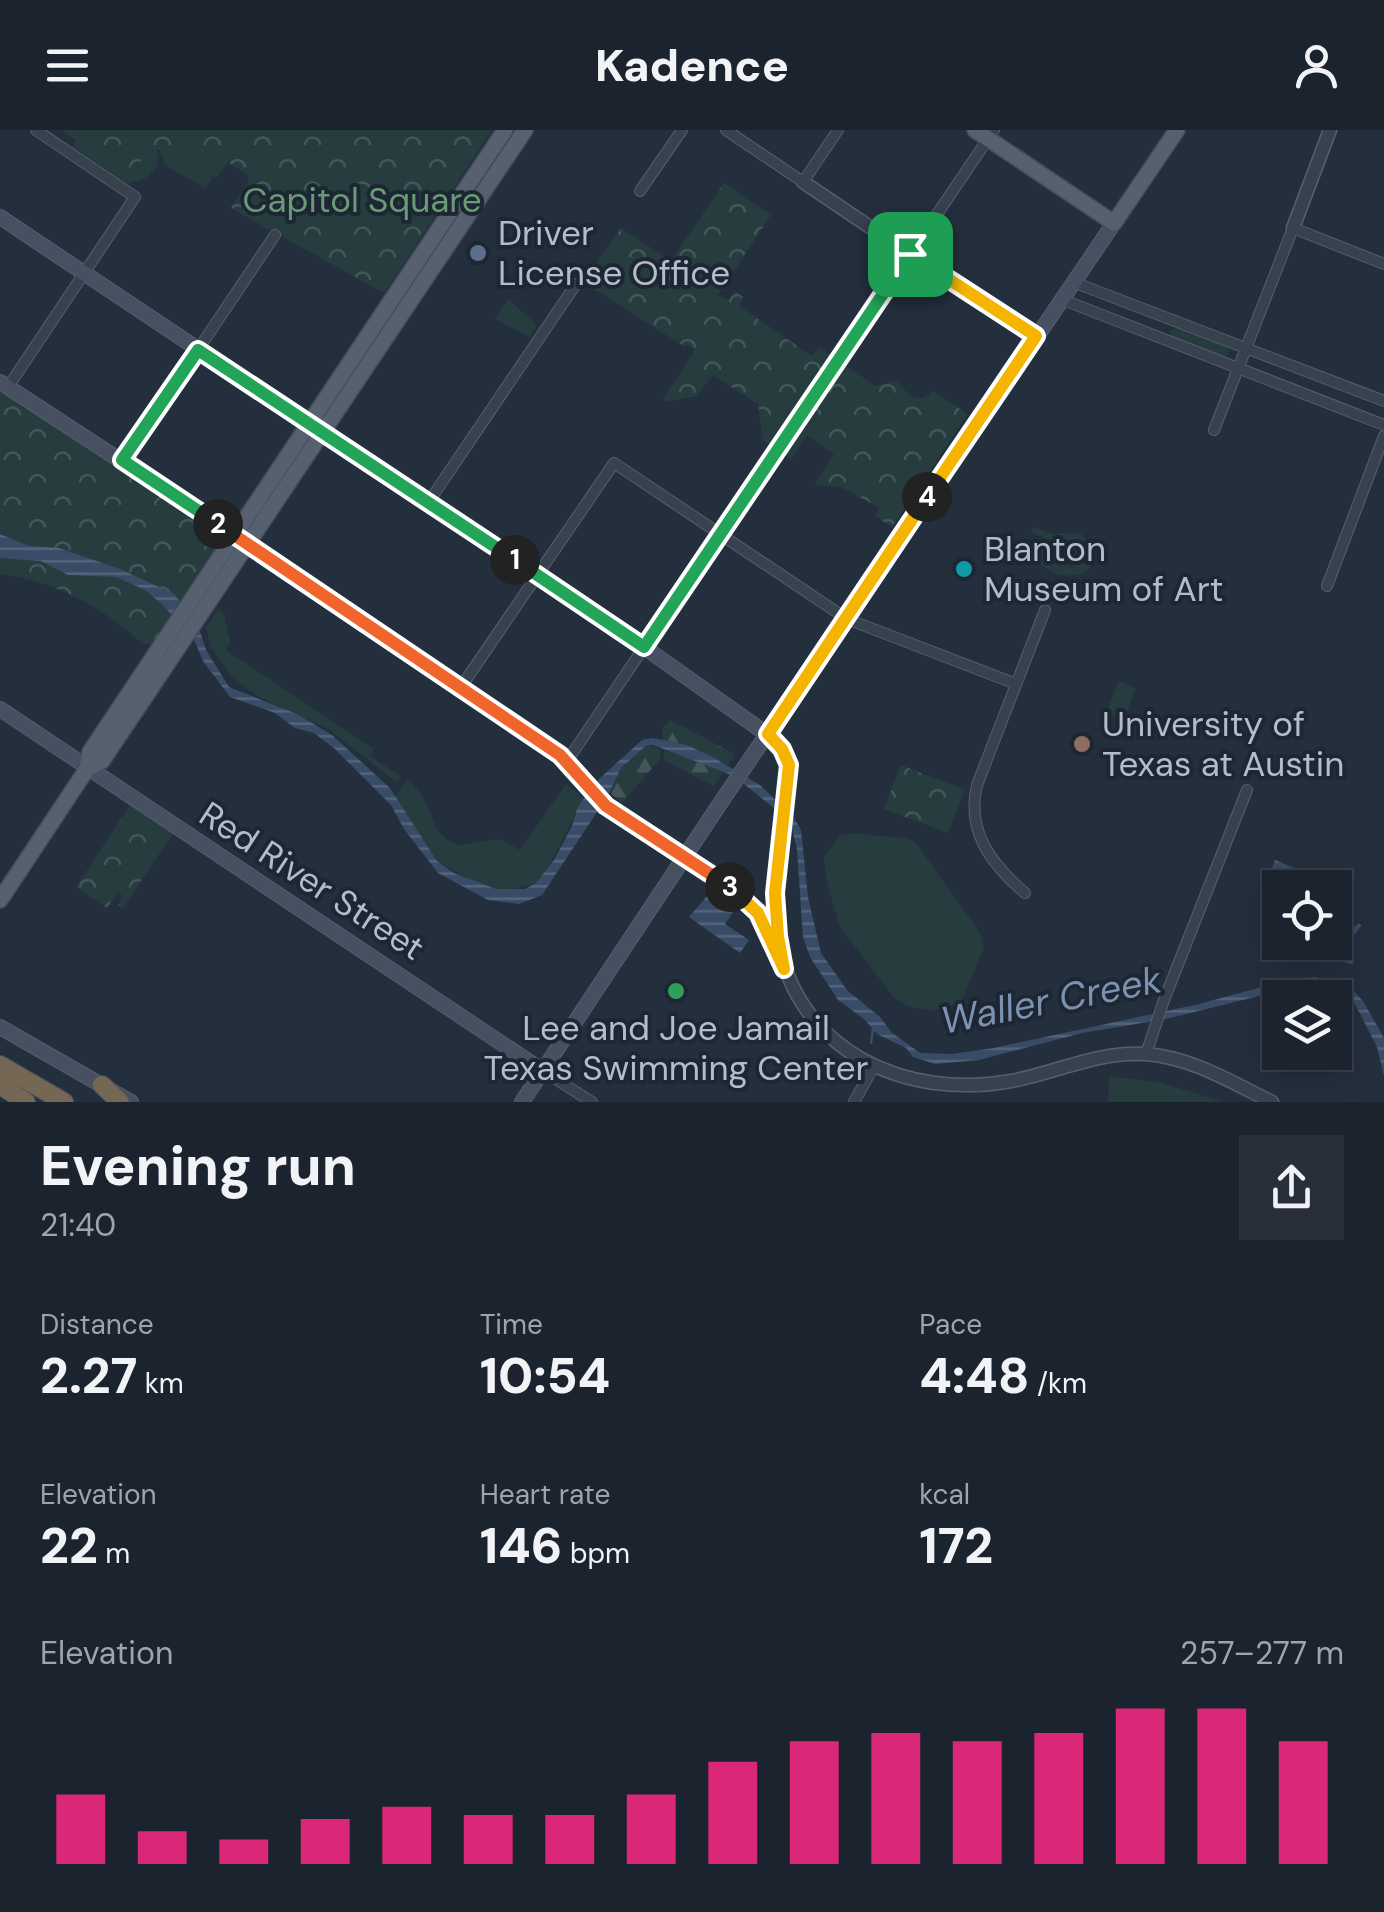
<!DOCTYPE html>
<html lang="en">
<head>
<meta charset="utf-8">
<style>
  body { margin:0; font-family:"DM Sans",sans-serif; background:#282f3a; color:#f1f3f6; height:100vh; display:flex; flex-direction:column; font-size:38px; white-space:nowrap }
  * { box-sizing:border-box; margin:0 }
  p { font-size:32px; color:#a0a4aa }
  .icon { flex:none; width:55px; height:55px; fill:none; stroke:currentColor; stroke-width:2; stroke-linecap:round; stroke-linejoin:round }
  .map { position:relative; height:972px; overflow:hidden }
  .drawer { display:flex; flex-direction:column; background:#1b232e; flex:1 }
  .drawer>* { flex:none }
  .buttons { position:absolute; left:1262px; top:740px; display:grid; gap:20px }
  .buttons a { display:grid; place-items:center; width:90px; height:90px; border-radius:0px; background:#1b232e; box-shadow:0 5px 25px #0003,0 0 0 2px #39404a; font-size:50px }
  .pin { position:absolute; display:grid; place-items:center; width:85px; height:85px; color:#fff; margin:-42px; border-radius:20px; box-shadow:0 5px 15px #0006 }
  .km { position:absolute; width:50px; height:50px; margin:-25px; border-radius:50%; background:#222; color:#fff; font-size:28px; line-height:50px; text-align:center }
  .round { display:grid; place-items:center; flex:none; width:105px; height:105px; border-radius:0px; background:#282f3a }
  .head { display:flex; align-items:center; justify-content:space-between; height:170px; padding:0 40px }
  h1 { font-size:55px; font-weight:800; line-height:75px }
  .metrics { display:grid; grid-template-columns:repeat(3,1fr); gap:15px; height:170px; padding:10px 40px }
  .metrics div { display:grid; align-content:center }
  .metrics b { font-size:50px; font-weight:800 }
  .metrics small { font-size:28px; font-weight:400 }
  .metrics p { font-size:28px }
  .chart { height:280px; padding:20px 40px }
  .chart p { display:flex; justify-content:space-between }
  .chart svg { width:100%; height:180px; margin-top:10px; stroke:#db2777; stroke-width:6 }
  header { display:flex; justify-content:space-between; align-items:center; height:130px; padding:0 40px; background:#1b232e; font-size:45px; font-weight:800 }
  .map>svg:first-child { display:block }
  .green { fill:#263c3f }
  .forest { fill:url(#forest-firs) }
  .park { fill:url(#park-crowns) }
  .water { fill:url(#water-rules) }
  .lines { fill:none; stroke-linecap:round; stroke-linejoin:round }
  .stream { stroke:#394c67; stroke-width:2.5 }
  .minor-casing { stroke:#565f6c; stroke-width:12 }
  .tertiary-casing { stroke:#565f6c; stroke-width:15 }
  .secondary-casing { stroke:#565f6c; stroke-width:16 }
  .primary-casing { stroke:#414a57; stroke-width:18 }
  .motorway-casing { stroke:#434c59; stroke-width:20 }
  .minor { stroke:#38414e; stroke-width:10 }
  .tertiary { stroke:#38414e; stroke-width:12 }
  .secondary { stroke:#465061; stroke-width:14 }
  .primary { stroke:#56606e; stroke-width:15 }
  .motorway { stroke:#746855; stroke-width:18 }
  .split-1-casing { stroke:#fff; stroke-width:20 }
  .split-2-casing { stroke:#fff; stroke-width:20 }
  .split-3-casing { stroke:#fff; stroke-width:20 }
  .split-4-casing { stroke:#fff; stroke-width:20 }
  .split-5-casing { stroke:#fff; stroke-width:20 }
  .split-1 { stroke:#22a559; stroke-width:12 }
  .split-2 { stroke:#22a559; stroke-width:12 }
  .split-3 { stroke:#f0652b; stroke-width:12 }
  .split-4 { stroke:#f5b400; stroke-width:12 }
  .split-5 { stroke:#f5b400; stroke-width:12 }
  .service-dot { fill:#5c6f8a; stroke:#1d2633; stroke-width:4 }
  .culture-dot { fill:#0f9aa8; stroke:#1d2633; stroke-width:4 }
  .education-dot { fill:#8d6e63; stroke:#1d2633; stroke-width:4 }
  .leisure-dot { fill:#2e9e5b; stroke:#1d2633; stroke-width:4 }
  .labels { text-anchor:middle; stroke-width:8; stroke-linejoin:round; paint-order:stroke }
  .park-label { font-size:35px; fill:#6b9a76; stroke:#1d2633 }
  .poi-label { font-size:35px; fill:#b4bcc9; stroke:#1d2633; text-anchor:start }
  .street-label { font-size:35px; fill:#b4bcc9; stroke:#1d2633 }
  .water-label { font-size:38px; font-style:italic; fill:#7c92b1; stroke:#1d2633 }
</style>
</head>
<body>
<header><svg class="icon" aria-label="menu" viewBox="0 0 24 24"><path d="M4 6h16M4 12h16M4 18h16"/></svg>Kadence<svg class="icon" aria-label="person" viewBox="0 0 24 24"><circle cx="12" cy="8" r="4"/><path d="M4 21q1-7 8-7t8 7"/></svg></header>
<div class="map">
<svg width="1384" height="972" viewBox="0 0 1384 972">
  <defs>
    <pattern id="forest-firs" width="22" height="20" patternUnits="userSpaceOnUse" patternTransform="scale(2.5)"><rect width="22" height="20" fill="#263c3f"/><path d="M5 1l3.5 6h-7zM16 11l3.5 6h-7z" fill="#435659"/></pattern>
    <pattern id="park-crowns" width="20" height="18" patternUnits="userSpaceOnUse" patternTransform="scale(2.5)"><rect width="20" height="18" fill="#263c3f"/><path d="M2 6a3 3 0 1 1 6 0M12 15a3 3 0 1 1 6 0" fill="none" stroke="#435659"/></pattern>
    <pattern id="water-rules" width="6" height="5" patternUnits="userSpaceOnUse" patternTransform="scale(2.5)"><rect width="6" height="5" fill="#394c67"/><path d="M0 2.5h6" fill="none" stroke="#53647b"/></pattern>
  </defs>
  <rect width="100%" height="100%" fill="#242f3e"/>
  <g class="green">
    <polygon points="85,0 157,18 158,35 146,48 127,54 72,16"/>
    <polygon points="153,0 231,19 205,59 164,34"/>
    <polygon points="508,169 537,195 530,207 495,189"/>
    <polygon points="1178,197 1227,216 1229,224 1222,228 1171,208 1170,201"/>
    <path d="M1033,397L1053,404L1080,403L1095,419L1089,440C1062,454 1043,440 1025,417L1027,414L1066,427L1063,434L1071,438L1074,431L1080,432L1083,425L1080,423L1082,415L1071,412L1069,418L1031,402Z"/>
    <path d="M219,478C229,487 224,499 231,511L226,520L374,619L370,626L402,647L397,653L330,600L257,566L231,546L211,517L206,498Z"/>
    <polygon points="1119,551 1136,558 1124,589 1106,583"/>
    <path d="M407,650C437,671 425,704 458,715L500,709L520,720L566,654L584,668L546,742L536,753L510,760L496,759L471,750L437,731L395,667Z"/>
    <path d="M860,703C880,710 898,702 916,713L980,803L984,817L961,873L931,881L907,876L894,868L839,795L826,748L824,726L841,705Z"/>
    <polygon points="1109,946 1162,953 1223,972 1108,972"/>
  </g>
  <g class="forest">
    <polygon points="670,590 735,624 728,635 688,615 663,610 662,599"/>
    <polygon points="647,615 660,619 660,629 622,673 609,662 621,638"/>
    <polygon points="664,621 690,626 724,641 713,656 664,630"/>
  </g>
  <g class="park">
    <path d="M61,0H492L384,163L231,78L249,50L246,44L228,32L217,48C198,37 174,9 151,22C140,28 138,38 126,42Z"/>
    <path d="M724,53L771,85L718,165L728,171L735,161L743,167L739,176L812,226L819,217L875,256L896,251C907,261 915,278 933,261L968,284L892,397L875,386L880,378L841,357L814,355L834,324L807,306L791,329L763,310L758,274L713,245L697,266L667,272L663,269L695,220L687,214L685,217L583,152L621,98L671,131Z"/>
    <path d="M0,257L221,407L222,411L153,514H143C103,477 55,451 0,444Z"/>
    <polygon points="901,635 965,660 948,703 884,679"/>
    <polygon points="130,675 173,703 123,778 118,775 123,766 118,762 107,778 76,757"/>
  </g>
  <g class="water">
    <polygon points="0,404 29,416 59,418 120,439 174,464 198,495 206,520 229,557 297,584 332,605 390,658 437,731 454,743 496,759 525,759 536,753 554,730 572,696 578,676 599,649 642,610 653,608 687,615 711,626 760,655 794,688 801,700 808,767 821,823 847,860 881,888 891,902 920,923 952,924 994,918 1199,874 1291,849 1316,847 1351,858 1363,871 1384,908 1384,945 1377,917 1356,876 1339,858 1311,853 1166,889 1082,903 979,930 935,934 913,927 906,918 877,904 864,889 838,870 810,827 803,807 797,719 790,691 734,646 653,615 647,615 621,638 607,667 542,765 519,774 488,770 438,743 404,699 391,675 335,619 314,603 295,598 275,583 230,567 203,531 195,512 163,475 145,460 116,447 68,445 41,431 0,428"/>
    <polygon points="1275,730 1302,741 1295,757 1280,758 1280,772 1262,765"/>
    <polygon points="708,765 733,782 725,794 749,810 740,823 689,787"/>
    <path d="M1358,794L1362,795L1347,814L1353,820L1351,823L1353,834C1338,833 1333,818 1315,820L1317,813L1335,812V802H1348Z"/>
  </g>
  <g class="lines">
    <polyline class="stream" points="871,913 873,899"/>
    <g class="minor-casing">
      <g id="minor">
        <polyline points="726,0 803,52 838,0"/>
        <polyline points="640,61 682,0"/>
        <polyline points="910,124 1036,207"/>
        <polyline points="1073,152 1384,271"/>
        <polyline points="1061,169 1384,295"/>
        <polyline points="8,257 135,67 36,0"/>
        <polyline points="1214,300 1293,98 1384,134"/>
        <polyline points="122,330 130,321 275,105"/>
        <polyline points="428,373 576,154"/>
        <polyline points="1327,456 1384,306"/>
        <polyline points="461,557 614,333 847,489 1016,554"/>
        <polyline points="567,631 994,0"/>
        <path d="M1025,763C991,734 966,701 977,655L1045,480"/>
        <polyline points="1146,924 1164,870 1247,660"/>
        <polyline points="543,941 592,972"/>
        <polyline points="854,972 874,936"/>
      </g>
    </g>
    <g class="tertiary-casing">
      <g id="tertiary">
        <polyline points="803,52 910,124"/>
        <polyline points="1293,98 1330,0"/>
        <path d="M768,605L781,619L789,635C790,694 768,751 778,810C798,922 906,970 1011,951C1056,943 1097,921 1145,924C1191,927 1231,952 1272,972"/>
        <path d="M684,729C731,757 752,766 775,818"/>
      </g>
    </g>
    <g class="secondary-casing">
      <g id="secondary">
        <polyline points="0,87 644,517 768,605"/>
        <polyline points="0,252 247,413 560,625 606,676 684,729"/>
        <polyline points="0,579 543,941"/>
        <polyline points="0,897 131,972"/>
        <polyline points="522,972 719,675 1114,93"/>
      </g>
    </g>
    <g class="primary-casing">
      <g id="primary">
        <polyline points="975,0 1114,93 1177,0"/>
        <polyline points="87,639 102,631 525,0"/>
        <polyline points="0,770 87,639 90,622 505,0"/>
      </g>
    </g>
    <g class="motorway-casing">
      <g id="motorway">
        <polyline points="0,935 64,972"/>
        <polyline points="0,955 26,972"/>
        <polyline points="102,955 120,972"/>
      </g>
    </g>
    <use href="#minor" class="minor"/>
    <use href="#tertiary" class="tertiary"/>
    <use href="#secondary" class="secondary"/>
    <use href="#primary" class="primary"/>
    <use href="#motorway" class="motorway"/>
  </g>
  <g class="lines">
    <g class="split-1-casing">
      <polyline id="split-1" points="515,430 644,517 910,124"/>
    </g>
    <g class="split-2-casing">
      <polyline id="split-2" points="218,394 122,330 198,220 515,430"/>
    </g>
    <g class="split-3-casing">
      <polyline id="split-3" points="218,394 560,625 606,676 730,757"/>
    </g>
    <g class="split-4-casing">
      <polyline id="split-4" points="730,757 758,783 784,839 778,806 775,763 789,635 782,619 768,604 927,367"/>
    </g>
    <g class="split-5-casing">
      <polyline id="split-5" points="910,124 1036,206 927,367"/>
    </g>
    <use href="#split-1" class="split-1"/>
    <use href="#split-2" class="split-2"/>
    <use href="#split-3" class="split-3"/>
    <use href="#split-4" class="split-4"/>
    <use href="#split-5" class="split-5"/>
  </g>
  <circle class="service-dot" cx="478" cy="123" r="10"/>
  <circle class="culture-dot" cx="964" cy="439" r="10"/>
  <circle class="education-dot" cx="1082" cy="614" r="10"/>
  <circle class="leisure-dot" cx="676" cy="861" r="10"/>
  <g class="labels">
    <g class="park-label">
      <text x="362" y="82">Capitol Square</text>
    </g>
    <g class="poi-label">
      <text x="498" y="115">Driver<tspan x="498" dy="40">License Office</tspan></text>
      <text x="984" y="431">Blanton<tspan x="984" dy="40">Museum of Art</tspan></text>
      <text x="1102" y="606">University of<tspan x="1102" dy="40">Texas at Austin</tspan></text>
      <text x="676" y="910" text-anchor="middle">Lee and Joe Jamail<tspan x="676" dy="40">Texas Swimming Center</tspan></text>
    </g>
    <g class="street-label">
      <text transform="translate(312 751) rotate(33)" y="12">Red River Street</text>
    </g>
    <g class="water-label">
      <text transform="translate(1051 870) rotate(-11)" y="13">Waller Creek</text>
    </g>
  </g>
</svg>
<div class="buttons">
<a><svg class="icon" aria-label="locate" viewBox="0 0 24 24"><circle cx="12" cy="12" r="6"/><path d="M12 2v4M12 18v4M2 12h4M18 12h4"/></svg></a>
<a><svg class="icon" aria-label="layers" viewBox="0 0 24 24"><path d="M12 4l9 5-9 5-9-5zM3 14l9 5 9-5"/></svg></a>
</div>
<div class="pin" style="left:910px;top:124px;background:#1e9e55"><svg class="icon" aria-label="arrive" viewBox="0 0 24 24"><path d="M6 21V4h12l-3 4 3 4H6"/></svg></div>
<b class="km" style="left:515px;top:430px">1</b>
<b class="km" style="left:218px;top:394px">2</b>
<b class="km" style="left:730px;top:757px">3</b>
<b class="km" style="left:927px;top:367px">4</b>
</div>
<section class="drawer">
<div class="head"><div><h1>Evening run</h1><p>21:40</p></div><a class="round"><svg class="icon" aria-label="share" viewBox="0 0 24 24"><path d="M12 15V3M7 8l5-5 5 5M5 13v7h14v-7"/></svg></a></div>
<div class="metrics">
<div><p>Distance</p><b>2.27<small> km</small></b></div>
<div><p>Time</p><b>10:54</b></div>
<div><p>Pace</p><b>4:48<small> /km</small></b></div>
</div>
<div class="metrics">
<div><p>Elevation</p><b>22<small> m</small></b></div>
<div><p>Heart rate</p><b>146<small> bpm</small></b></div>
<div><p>kcal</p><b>172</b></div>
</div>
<div class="chart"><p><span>Elevation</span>257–277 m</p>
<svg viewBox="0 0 160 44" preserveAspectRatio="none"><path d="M5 44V27M15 44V36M25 44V38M35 44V33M45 44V30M55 44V32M65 44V32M75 44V27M85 44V19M95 44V14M105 44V12M115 44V14M125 44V12M135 44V6M145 44V6M155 44V14"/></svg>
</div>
</section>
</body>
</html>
